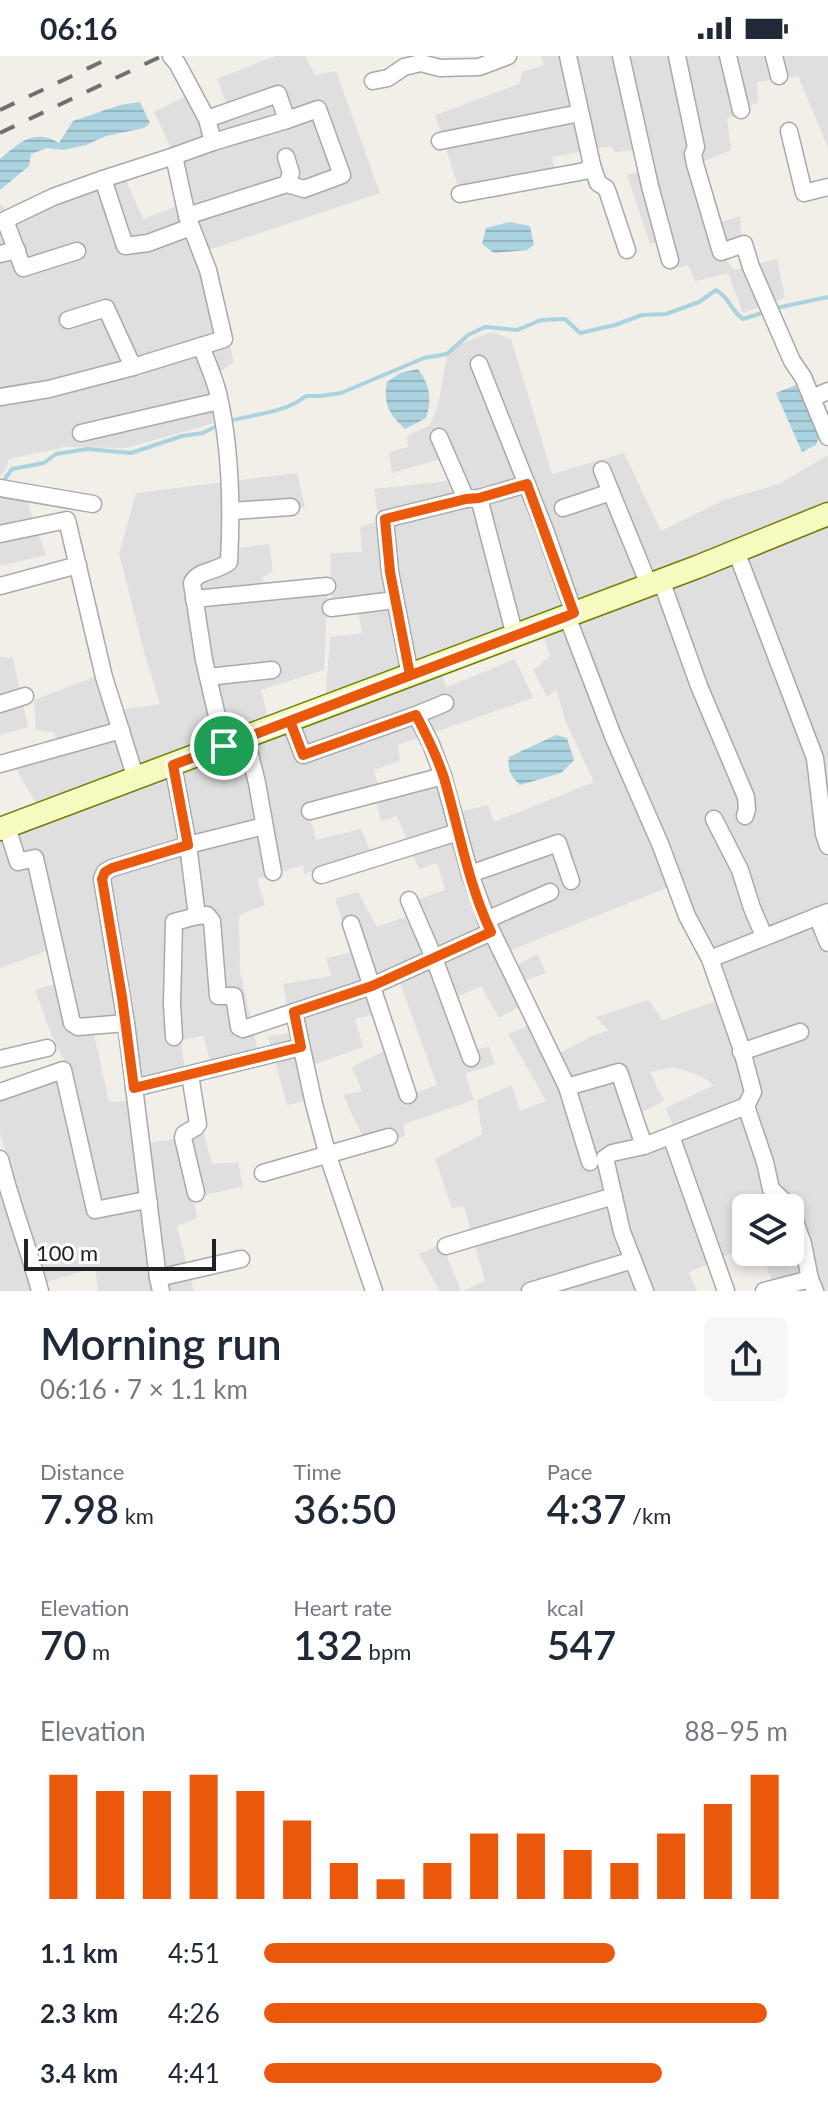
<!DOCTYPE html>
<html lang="en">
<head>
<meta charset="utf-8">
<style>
  body { margin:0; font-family:Lato,sans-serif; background:#f6f6f7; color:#1f2937; height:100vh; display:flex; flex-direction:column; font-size:30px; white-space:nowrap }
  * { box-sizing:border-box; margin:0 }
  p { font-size:26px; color:#747a83 }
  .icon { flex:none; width:44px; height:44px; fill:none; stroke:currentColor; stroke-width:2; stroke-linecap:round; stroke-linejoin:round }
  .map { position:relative; height:1235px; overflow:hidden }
  .panel { display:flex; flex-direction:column; background:#fff; flex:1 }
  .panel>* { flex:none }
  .controls { position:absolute; left:732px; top:1138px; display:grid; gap:16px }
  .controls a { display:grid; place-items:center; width:72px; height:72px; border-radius:12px; background:#fff; box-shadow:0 4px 12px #0003; font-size:40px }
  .scale { position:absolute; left:24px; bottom:20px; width:192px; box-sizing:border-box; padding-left:8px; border:4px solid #222; border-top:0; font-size:22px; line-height:28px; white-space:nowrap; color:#222; -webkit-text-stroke:6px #fff; paint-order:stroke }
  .pin { position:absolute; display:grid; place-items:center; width:68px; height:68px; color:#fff; margin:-34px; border:4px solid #fff; border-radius:50%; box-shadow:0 2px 8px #0007 }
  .round { display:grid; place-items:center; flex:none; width:84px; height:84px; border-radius:12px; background:#f6f6f7 }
  .summary { display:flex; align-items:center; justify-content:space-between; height:136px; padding:0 40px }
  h1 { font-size:44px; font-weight:600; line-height:60px }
  .metrics { display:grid; grid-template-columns:repeat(3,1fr); gap:12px; height:136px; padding:8px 40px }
  .metrics div { display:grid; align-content:center }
  .metrics b { font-size:40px; font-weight:600 }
  .metrics small { font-size:22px; font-weight:400 }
  .metrics p { font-size:22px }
  .chart { height:224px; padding:16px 40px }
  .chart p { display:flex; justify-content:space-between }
  .chart svg { width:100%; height:144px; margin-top:8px; stroke:#ea580c; stroke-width:6 }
  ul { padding:0 40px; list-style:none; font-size:26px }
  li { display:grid; grid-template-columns:128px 96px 1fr; align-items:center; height:60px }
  li i { height:20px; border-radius:10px; background:#ea580c }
  .status { display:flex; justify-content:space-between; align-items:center; height:56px; padding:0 40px; background:#fff; direction:ltr }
  .status svg { height:22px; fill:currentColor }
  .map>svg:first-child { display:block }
  .residential { fill:#e0dfdf }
  .water { fill:url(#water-rules) }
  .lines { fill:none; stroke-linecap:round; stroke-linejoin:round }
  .stream { stroke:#aad3df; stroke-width:4 }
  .street-casing { stroke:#a9a9a9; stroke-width:19 }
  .secondary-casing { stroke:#707d05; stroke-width:25 }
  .street { stroke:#fff; stroke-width:16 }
  .secondary { stroke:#f7fabf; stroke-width:22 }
  .rail { stroke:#707070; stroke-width:4; stroke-dasharray:16 16; stroke-linecap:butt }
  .route-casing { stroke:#fff; stroke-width:16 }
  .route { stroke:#ea580c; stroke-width:10 }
</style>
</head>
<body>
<div class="status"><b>06:16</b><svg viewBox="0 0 49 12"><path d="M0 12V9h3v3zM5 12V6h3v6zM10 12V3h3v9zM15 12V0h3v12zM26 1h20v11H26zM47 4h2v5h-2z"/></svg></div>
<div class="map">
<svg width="828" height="1235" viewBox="0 0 828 1235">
  <defs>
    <pattern id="water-rules" width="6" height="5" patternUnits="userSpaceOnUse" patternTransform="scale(2)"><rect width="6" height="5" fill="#aad3df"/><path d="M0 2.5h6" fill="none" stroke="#92b5bf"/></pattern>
  </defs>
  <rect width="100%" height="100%" fill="#f2efe9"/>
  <g class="residential">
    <polygon points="275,0 305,0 315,19 336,15 380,137 206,195 234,306 213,321 214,367 126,392 65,391 9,403 7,411 0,421 0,148 7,155 121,112 143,163 190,145 180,111 154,56 198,34 210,57 227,49 217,23"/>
    <polygon points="541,0 616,0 637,94 615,96 611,90 552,101 556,116 459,133 435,59 519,28 522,16 544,9"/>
    <polygon points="624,0 723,0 740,56 727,63 731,94 702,106 721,166 740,160 742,193 724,201 734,214 777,203 785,242 743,257 728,217 695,225 688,209 676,212 670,184 650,188 627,119 640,115"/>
    <polygon points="730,0 828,0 828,92 798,20 757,26 758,47 744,51"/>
    <polygon points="491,276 511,283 552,418 624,397 661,475 724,444 779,428 828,399 828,454 325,648 330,581 362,577 358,555 332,557 330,497 362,496 360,471 379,465 374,433 448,425 441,403 392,417 389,396 408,391 407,380 430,369 438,349 447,301 457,289"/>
    <polygon points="297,417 305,451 238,457 238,492 269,488 273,515 262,522 266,540 328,531 324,614 261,634 269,665 40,754 15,711 59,693 54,676 36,674 34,644 109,615 119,654 160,648 145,599 119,498 136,437"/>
    <polygon points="0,434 24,437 46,499 0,510"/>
    <polygon points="828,463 828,762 742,498"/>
    <polygon points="736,501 811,701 821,779 828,803 828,850 712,897 690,854 574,562"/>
    <polygon points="567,565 637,740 669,831 506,896 488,861 458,756 488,749 494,766 594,726 567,669 556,634 547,641 533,614 550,600 542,575"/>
    <polygon points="0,601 13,602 28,671 0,679"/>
    <polygon points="515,603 533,642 398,689 400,705 374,714 383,744 438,727 506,915 538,898 546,917 512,929 524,948 499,962 481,930 457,941 474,994 489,991 495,1008 465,1018 474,1044 404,1068 405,1080 367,1090 343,1039 362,1035 352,1011 400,987 416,1037 437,1029 396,916 367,929 379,957 355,963 363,991 312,1009 318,1042 287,1049 268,980 293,977 283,928 331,920 326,902 353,896 335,843 358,836 377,871 420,856 414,845 445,834 437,807 419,813 397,760 381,765 373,733 307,751 316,784 361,773 371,797 304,818 303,809 257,823 265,849 239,859 240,915 259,1000 212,1015 204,980 181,984 185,1016 142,1034 131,969 94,978 109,1046 133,1045 137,1089 204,1078 212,1108 238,1106 243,1130 194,1142 197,1162 177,1170 194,1235 98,1235 95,1212 43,1227 19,1149 0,1076 0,1031 66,1008 51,978 35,934 61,926 52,893 0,912 0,778 438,612 447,631"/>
    <polygon points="815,864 828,900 828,1235 822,1235 774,1130 718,902"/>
    <polygon points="649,944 662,964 716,945 749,1035 745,1046 674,1072 666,1052 714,1029 701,1020 674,1011 650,1016 664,1045 630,1062 640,1090 602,1098 641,1235 463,1235 485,1225 464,1150 452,1152 435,1103 482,1078 477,1044 512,1029 520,1055 546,1045 508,978 532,968 557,999 590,981 608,974 596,961"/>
    <polygon points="742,1056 781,1152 746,1152 746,1191 689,1216 697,1235 649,1235 629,1176 610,1104"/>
    <polygon points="0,1120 36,1235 0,1235"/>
    <polygon points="790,1167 806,1225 776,1235 761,1196 790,1196"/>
    <polygon points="442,1188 461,1235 440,1235 419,1198"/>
  </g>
  <g class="water">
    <path d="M140,46L150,67L144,72L106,80L86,89L63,94L47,92L31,98L29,110L0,134V103C19,87 34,72 59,87L73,65L120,49Z"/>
    <polygon points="510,166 530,170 534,189 527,194 494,197 482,188 486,172"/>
    <path d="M418,313C430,330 432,342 426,362L405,373C389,358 383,348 387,326L400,317Z"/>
    <polygon points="796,329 819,380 816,389 802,396 776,337"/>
    <path d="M556,679L567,682L574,704L561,717L520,729C511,721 507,714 509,701Z"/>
  </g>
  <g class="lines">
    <g class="stream">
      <polyline points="776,252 828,241"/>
      <path d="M229,365C255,358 285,357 306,340H320L341,337L424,302L447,298L468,279L485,271L517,274L541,264L565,263L580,277L615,269L642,259L666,258L699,246L716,234C732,244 729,253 743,263L768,255"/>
      <polyline points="2,427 12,413 44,407 56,398 87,393 131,397 182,380 203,377 221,368"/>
    </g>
    <g class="street-casing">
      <g id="street">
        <polyline points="171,0 177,7 207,63 213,86"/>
        <polyline points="621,0 650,130 670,204"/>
        <polyline points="677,0 696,91 693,98 695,108 721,196 744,188 751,211 792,305 803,321 828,381"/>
        <polyline points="728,0 741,54"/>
        <polyline points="774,0 779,20"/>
        <polyline points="373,25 388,22 404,11 421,7 440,12 479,11 508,0"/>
        <polyline points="789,75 804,137 828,131"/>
        <polyline points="440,85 580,57"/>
        <polyline points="286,101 291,117 287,128"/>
        <polyline points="592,109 598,127 606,132 608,137 627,194"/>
        <polyline points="103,123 174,100"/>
        <polyline points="460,138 585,115 592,109 568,0"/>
        <polyline points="187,160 287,128 304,133 342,119 318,53 287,64 278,38 207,63"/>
        <polyline points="77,195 23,212 5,164 53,141 103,123 125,190 148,187 191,171"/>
        <polyline points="0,198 17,194"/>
        <polyline points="68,264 106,252 133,311"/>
        <path d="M201,290C207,306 214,321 218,337C231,392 232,450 229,506C217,516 197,514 192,527L204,604L224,690"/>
        <polyline points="479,308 545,474 574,557"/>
        <polyline points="0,341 49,333 133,311 224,283 208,214 187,160 174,100 213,86 287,64"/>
        <polyline points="812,342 828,335"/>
        <polyline points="81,377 219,345"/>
        <polyline points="439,381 466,443 479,442 515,580"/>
        <polyline points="602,414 649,529"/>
        <polyline points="0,432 93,448"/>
        <polyline points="479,442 527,428"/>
        <polyline points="563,452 611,436"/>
        <polyline points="232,455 291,451"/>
        <polyline points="0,478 67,464 104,621 136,723"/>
        <polyline points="736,495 815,702 824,778 828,790"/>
        <polyline points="661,524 699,630 746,741 747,753 745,760"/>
        <polyline points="0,530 78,509"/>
        <polyline points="194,543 327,530"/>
        <polyline points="331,552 395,544"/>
        <polyline points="567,560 613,680 661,790 687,860 710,903"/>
        <polyline points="410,619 390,516 385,463 466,443"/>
        <polyline points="208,621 272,614"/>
        <polyline points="0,648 25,640"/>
        <polyline points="416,659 431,688 443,720 470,818 489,870 567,1031 619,1016 644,1090"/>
        <polyline points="290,665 303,699 416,659 445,647"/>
        <polyline points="246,682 257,727 273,816"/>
        <polyline points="0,708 121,674"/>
        <polyline points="173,709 188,789 197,860 207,859 212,865 218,940 234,940 239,971 243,973 294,956"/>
        <polyline points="310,755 443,720"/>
        <polyline points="714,763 740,814 752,852 764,880"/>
        <polyline points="7,771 18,806 35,802 72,967 78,971 126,967"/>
        <polyline points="470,818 558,787 571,825"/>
        <polyline points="321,819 458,776"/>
        <polyline points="409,844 434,902 471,1002"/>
        <polyline points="817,860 828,887"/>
        <polyline points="486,864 550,836"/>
        <polyline points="351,868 408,1039"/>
        <polyline points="174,981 172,948 174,866 197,860"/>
        <polyline points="741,996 800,976"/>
        <polyline points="0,1003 47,992"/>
        <polyline points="190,1019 198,1068 196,1071 184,1078 183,1082 196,1137"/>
        <polyline points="567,1031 590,1106"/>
        <polyline points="134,1032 301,991"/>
        <polyline points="0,1036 63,1014 95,1154 141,1145 149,1147"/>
        <polyline points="746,1050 765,1106 771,1133 790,1151 803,1188 810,1223 815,1235"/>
        <polyline points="671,1080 726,1235"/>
        <path d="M0,1103C11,1148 28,1190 40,1235"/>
        <polyline points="263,1117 389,1081"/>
        <polyline points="446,1190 614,1140"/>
        <polyline points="158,1222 241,1203"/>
        <polyline points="161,1235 158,1222 126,967 102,823 105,816 112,812 188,789 264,770"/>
        <polyline points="374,1235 328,1100 314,1048 294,956 372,930 491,876"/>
        <polyline points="530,1235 633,1204"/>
        <polyline points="645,1235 622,1176 605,1102 612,1097 644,1090 746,1050 753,1036 741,991 710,903 828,856"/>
        <polyline points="764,1235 810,1223"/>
      </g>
    </g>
    <g class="secondary-casing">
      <polyline id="secondary" points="0,773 697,511 828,458"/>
    </g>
    <use href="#street" class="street"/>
    <use href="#secondary" class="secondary"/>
    <g class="rail">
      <polyline points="0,54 114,0"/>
      <polyline points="0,77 162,0"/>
    </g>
  </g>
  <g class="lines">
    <g class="route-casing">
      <path id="route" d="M224,690L173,709L188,789L112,812L105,816L102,823L122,941L134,1032L301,991L294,956L372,930L491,876C468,828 459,773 444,722C437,700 427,680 416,659L303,699L290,665L567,560L574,557L527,428L479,442L466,443L385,463L390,516L410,619L224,690"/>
    </g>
    <use href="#route" class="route"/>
  </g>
</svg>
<div class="controls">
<a><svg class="icon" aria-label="layers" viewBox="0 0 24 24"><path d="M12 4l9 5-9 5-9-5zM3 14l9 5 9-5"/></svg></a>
</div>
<div class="scale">100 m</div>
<div class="pin" style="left:224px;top:690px;background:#1e9e55"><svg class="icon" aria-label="arrive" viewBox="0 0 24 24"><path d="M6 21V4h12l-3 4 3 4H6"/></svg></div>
</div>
<section class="panel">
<div class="summary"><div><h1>Morning run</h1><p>06:16 · 7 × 1.1 km</p></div><a class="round"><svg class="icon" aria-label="share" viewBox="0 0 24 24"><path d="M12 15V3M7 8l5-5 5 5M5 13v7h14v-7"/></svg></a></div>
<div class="metrics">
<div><p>Distance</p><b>7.98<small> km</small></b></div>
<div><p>Time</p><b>36:50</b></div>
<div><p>Pace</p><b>4:37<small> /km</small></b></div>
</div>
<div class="metrics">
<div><p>Elevation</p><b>70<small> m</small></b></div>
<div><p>Heart rate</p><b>132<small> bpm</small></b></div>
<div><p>kcal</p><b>547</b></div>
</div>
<div class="chart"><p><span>Elevation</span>88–95 m</p>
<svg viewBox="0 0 160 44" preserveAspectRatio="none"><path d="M5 44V6M15 44V11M25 44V11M35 44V6M45 44V11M55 44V20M65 44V33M75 44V38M85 44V33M95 44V24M105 44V24M115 44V29M125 44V33M135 44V24M145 44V15M155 44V6"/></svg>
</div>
<ul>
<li><b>1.1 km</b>4:51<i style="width:67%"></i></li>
<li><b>2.3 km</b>4:26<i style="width:96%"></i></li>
<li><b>3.4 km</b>4:41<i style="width:76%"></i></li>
</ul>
</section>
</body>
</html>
